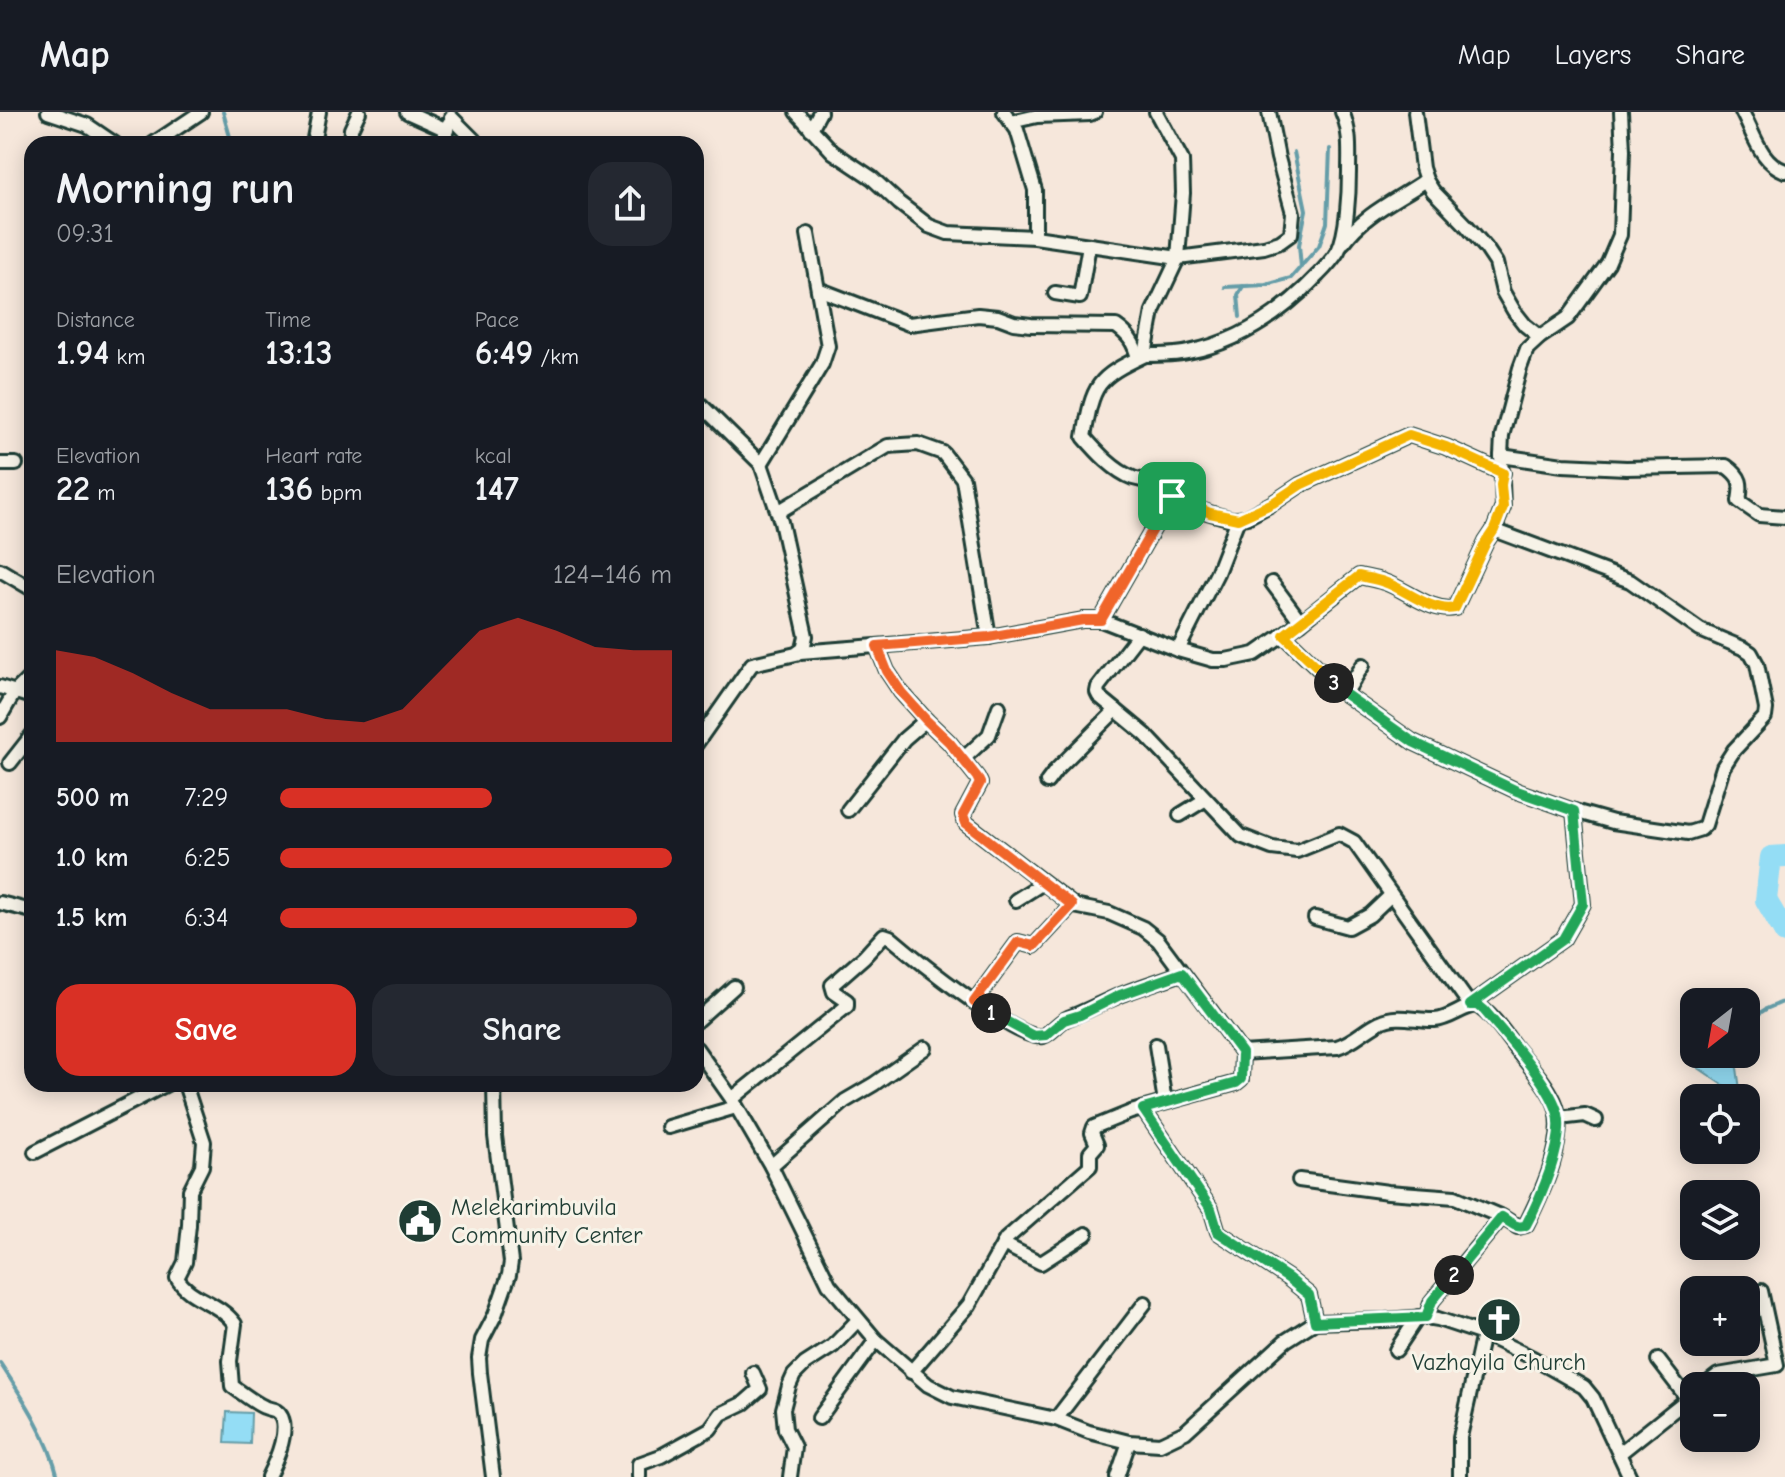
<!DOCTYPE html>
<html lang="en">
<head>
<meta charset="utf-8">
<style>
  body { margin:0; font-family:"Comic Neue",sans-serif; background:#242831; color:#f1f3f6; height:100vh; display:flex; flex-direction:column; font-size:30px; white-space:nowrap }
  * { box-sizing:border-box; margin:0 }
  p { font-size:26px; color:#9ea1a6 }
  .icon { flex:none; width:44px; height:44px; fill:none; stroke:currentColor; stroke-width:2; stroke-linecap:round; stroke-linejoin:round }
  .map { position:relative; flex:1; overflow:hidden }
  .sheet { position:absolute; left:24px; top:24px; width:680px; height:956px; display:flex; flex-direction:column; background:#171b24; border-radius:24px; box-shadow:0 4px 20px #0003 }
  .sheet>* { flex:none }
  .needle { width:52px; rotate:211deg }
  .controls { position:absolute; left:1680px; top:876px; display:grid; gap:16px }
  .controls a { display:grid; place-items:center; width:80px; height:80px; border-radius:16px; background:#171b24; box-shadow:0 4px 20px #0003; font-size:40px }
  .pin { position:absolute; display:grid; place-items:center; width:68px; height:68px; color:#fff; margin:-34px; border-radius:16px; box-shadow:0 4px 12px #0006 }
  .km { position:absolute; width:40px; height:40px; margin:-20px; border-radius:50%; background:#222; color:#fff; font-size:22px; line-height:40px; text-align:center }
  .round { display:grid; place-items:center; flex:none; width:84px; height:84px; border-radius:24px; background:#242831 }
  .summary { display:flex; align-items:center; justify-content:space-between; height:136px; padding:0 32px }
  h1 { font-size:44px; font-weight:700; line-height:60px }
  .figures { display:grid; grid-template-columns:repeat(3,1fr); gap:12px; height:136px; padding:8px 32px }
  .figures div { display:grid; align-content:center }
  .figures b { font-size:34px; font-weight:700 }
  .figures small { font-size:22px; font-weight:400 }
  .figures p { font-size:22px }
  .chart { height:224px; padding:16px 32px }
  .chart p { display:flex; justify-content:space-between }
  .chart svg { width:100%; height:144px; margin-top:8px; fill:#d93025; opacity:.7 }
  .primary-button { display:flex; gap:16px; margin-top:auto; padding:16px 32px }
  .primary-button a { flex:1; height:92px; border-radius:24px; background:#d93025; color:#fff; font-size:32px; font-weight:700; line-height:92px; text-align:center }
  .primary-button a+a { background:#242831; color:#f1f3f6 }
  ul { padding:0 32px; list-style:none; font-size:26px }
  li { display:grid; grid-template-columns:128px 96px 1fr; align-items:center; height:60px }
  li i { height:20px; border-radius:10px; background:#d93025 }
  header { display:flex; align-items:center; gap:48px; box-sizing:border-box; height:112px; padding:0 40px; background:#171b24; border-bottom:2px solid #363941 }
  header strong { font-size:38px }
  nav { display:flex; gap:44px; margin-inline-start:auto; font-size:28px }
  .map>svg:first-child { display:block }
  .water { fill:#94ddf5; stroke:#659da8; stroke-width:2 }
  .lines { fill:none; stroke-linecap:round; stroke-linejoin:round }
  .stream { stroke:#659da8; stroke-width:4 }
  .river { stroke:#94ddf5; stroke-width:22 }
  .minor-casing { stroke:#1f3d34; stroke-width:18 }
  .minor { stroke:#f7f3e8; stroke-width:12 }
  .split-1-casing { stroke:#fff; stroke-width:16 }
  .split-2-casing { stroke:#fff; stroke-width:16 }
  .split-3-casing { stroke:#fff; stroke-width:16 }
  .split-4-casing { stroke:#fff; stroke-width:16 }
  .split-1 { stroke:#f0652b; stroke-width:10 }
  .split-2 { stroke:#22a559; stroke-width:10 }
  .split-3 { stroke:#22a559; stroke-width:10 }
  .split-4 { stroke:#f5b400; stroke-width:10 }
  .labels { text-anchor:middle; stroke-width:6; stroke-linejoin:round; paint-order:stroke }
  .poi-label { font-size:24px; fill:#1f3d34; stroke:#f7f3e8; text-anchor:start }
</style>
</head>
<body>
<header>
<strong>Map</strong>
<nav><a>Map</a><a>Layers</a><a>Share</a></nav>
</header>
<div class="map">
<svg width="1785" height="1365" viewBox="0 0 1785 1365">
  <rect width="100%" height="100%" fill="#f6e7db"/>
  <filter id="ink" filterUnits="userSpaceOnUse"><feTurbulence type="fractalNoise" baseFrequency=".0125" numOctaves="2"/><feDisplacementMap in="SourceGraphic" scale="16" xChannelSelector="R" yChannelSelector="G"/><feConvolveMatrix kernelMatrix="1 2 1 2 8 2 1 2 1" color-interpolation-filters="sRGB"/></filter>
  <g filter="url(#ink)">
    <g class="water">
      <polygon points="1702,942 1741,942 1737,956 1741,985 1691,951"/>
      <polygon points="227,1300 251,1301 250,1332 225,1331"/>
    </g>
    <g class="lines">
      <g class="stream">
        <polyline points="223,0 232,32"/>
        <polyline points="1294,40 1306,98 1299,133 1301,155"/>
        <polyline points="1225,175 1266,173 1291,166 1319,134 1327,111 1330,37"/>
        <polyline points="1240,205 1238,183 1243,174"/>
        <polyline points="1746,910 1766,897 1785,889"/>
        <path d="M0,1251C23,1286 48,1324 58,1365"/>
      </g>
      <polyline class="river" points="1785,744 1771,745 1766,788 1785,821"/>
      <g class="minor-casing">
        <g id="minor">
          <polyline points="48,0 87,13 115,32"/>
          <polyline points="407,0 447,18"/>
          <polyline points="796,0 833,40 872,66 899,91 929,114 948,121 1035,125 1178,146 1264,135 1280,130 1291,122 1293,101 1278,46 1269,0"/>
          <polyline points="1004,0 1017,18 1035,78 1035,125"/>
          <path d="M1156,0L1182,48L1183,81L1178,146L1153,199L1145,243C1096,266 1093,272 1084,325C1097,340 1114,359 1133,366C1143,369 1154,369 1163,376C1167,378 1169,382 1173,384C1190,396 1212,402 1232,407H1238L1247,405L1273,391L1300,373L1409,323L1446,335L1503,361"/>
          <polyline points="1415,0 1422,56 1426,68 1433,79 1466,113 1486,136 1496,151 1503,180 1514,199 1525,213 1540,225"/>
          <path d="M1742,0C1754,22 1760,50 1785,59"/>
          <polyline points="451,5 478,32"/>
          <polyline points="1011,10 1037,4 1090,2 1095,0"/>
          <polyline points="811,17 820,0"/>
          <polyline points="153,32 201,0"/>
          <polyline points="313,32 319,0"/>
          <polyline points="350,32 351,17 359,0"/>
          <polyline points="442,32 449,11"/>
          <path d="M1344,130C1365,101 1397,88 1426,68"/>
          <path d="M818,177L909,212L978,203L998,205L1014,211L1031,213L1116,214C1129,223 1134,231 1138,246"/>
          <polyline points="1055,181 1080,185 1089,133"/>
          <path d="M1145,243C1159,243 1174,243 1188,240C1239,230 1283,200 1318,163C1325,156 1333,147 1338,139C1347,121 1349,81 1349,60C1349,39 1351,20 1342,0"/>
          <polyline points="696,288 761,352 781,410 806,524 803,537 796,542 752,552 696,632"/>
          <path d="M1501,344L1563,353L1626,356L1726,354C1742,365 1742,372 1739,389L1759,403L1785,405"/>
          <polyline points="0,352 16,352"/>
          <polyline points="761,352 822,252 828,234 808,122"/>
          <polyline points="778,400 888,334 918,332 943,341 963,367 989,525"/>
          <polyline points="0,458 32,477"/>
          <polyline points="1272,471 1301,510"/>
          <polyline points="1101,508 1172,384"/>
          <polyline points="1139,522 1098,575 1097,580 1099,584 1146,623 1241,724 1272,736 1297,739 1339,722 1354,730 1470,893 1563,827 1583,792 1574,699"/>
          <polyline points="1284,523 1345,582 1413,630 1517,679 1574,699 1613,710 1688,721 1701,717 1705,713 1723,655 1734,638 1765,605 1766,597 1757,552 1751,541 1745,537 1700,518 1630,469 1494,418"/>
          <polyline points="877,534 887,559 901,580 926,608 949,630 977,665 980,671 963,703 966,711 1074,794 1109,801 1143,816 1158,828 1242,941"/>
          <polyline points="1178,538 1217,461 1238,407"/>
          <path d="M800,540L989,525L1083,508H1101L1178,538L1213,548H1226L1255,542L1301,510L1359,464C1367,466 1376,467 1384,470C1406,477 1431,501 1455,496L1486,430L1494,418L1503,395L1501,344L1502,324L1520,256L1527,237L1540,225L1568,206L1608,151L1620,123L1623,38L1621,0"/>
          <polyline points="0,575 32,585"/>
          <polyline points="1345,582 1363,553"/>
          <polyline points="0,605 14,581 32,563"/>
          <polyline points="963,647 989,623 999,595"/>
          <polyline points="10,651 32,623"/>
          <polyline points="1047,670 1056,658 1116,598"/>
          <polyline points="848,698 904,627 926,608"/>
          <polyline points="1180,703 1206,687"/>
          <polyline points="1016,788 1043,771"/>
          <polyline points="0,791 28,798"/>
          <polyline points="1315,806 1348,815 1370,803 1391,783"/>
          <polyline points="974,890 1018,830 1034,834 1072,793"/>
          <polyline points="696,909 734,875"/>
          <polyline points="1156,933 1165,990"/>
          <polyline points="696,936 732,987 771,1054 829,1172 876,1228 928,1273 952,1285 1056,1307 1089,1320 1129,1330 1160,1332 1185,1320 1285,1229 1315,1210 1385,1208 1426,1205 1438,1207 1483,1222 1531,1245 1584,1275 1593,1286 1630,1365"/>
          <path d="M185,972L204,1030L202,1054L190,1078L189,1113L185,1150L177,1166C190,1188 218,1189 235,1212L230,1249L232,1274C242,1281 253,1290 264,1295C268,1297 273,1297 276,1299C294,1311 275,1351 268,1365"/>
          <path d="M732,987L847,894V889L834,880L832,873L864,845L884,823L890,825C911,843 1019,931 1043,924C1052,921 1058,910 1068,906C1085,900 1101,891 1118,884C1138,875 1161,869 1182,861"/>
          <polyline points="1143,997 1211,1097 1218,1120 1288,1166 1309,1183 1315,1210"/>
          <polyline points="1559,1006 1585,1003 1596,1008"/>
          <polyline points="668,1015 736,995"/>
          <polyline points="35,1040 167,972"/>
          <polyline points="771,1054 845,989 874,972 925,936"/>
          <polyline points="1299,1068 1388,1080 1455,1085 1502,1105"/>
          <polyline points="1003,1132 1041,1151 1086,1122"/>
          <polyline points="1396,1238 1418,1205"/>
          <polyline points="1658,1248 1688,1287"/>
          <path d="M911,1260L969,1193L1006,1127L1090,1054V1041L1097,1033L1092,1021L1094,1015L1131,1000L1236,971L1241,967L1242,941L1337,935C1354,930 1365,917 1380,910C1398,901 1417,909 1435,908C1450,907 1462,895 1476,893C1491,900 1507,925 1517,938C1530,954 1545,970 1554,989C1570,1023 1542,1081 1526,1113L1518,1115L1502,1105L1432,1189L1426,1205"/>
          <polyline points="1704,1274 1718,1263 1777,1253 1761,1179"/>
          <polyline points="819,1306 876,1228"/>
          <polyline points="1056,1307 1145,1191"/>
          <polyline points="1620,1341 1694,1282"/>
          <polyline points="493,1365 480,1261 479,1246 482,1228 495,1203 509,1163 511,1150 495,1024 494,972"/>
          <polyline points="639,1365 639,1352 661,1344 710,1317 721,1302 744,1291 760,1277 753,1261"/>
          <polyline points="790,1365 794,1335 785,1317 783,1297 789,1274 794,1263 805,1252 833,1234 858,1208"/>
          <polyline points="1117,1365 1129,1330"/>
          <polyline points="1460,1365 1460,1325 1483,1222"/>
        </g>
      </g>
      <use href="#minor" class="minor"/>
    </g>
  </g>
  <g class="lines" filter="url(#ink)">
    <g class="split-1-casing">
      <polyline id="split-1" points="991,901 974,890 1018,830 1034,834 1072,793 966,711 963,703 980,671 977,665 949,630 926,608 901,580 887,559 877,534 989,525 1083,508 1101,508 1172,384"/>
    </g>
    <g class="split-2-casing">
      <polyline id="split-2" points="991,901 1033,924 1046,923 1064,908 1080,903 1120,883 1182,861 1242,941 1241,967 1236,971 1143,997 1211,1097 1218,1120 1288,1166 1309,1183 1315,1210 1426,1205 1432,1189 1454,1163"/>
    </g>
    <g class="split-3-casing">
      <path id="split-3" d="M1334,571L1345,582L1413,630L1517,679L1574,699L1583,792L1563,827L1470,893H1478L1484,898C1505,923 1551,972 1558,1002C1565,1031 1540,1087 1526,1113C1518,1118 1510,1110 1502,1105L1454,1163"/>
    </g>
    <g class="split-4-casing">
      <path id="split-4" d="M1172,384L1210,401L1238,407L1273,391L1300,373L1409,323L1446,335L1503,361L1501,373L1503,395L1494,418L1486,430L1455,496C1431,501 1406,477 1384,470C1376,467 1367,466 1359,464L1284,523L1334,571"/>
    </g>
    <use href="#split-1" class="split-1"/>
    <use href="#split-2" class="split-2"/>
    <use href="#split-3" class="split-3"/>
    <use href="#split-4" class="split-4"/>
  </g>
  <defs>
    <g id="civic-disc" transform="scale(2.3)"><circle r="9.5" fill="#1f3d34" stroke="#f7f3e8"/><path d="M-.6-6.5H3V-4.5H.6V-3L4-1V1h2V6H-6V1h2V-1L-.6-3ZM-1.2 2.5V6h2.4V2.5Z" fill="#fff"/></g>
    <g id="church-disc" transform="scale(2.3)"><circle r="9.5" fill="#1f3d34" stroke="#f7f3e8"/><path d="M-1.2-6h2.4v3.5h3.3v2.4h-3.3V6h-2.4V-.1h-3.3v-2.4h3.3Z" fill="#fff"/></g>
  </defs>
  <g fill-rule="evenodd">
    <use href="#civic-disc" x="420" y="1109"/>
    <use href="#church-disc" x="1499" y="1208"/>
  </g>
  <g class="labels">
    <g class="poi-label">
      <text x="451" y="1103">Melekarimbuvila<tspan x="451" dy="28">Community Center</tspan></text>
      <text x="1499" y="1258" text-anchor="middle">Vazhayila Church</text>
    </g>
  </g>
</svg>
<div class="controls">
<a><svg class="needle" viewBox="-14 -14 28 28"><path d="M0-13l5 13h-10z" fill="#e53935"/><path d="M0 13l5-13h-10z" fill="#9ea1a6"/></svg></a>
<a><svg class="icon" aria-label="locate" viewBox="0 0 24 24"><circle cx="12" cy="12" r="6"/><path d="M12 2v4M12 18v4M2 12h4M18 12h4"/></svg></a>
<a><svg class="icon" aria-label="layers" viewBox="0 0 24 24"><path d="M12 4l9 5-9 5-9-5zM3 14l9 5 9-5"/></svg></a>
<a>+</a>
<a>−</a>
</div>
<div class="pin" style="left:1172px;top:384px;background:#1e9e55"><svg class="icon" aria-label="arrive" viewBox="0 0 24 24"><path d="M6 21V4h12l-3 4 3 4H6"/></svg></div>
<b class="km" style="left:991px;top:901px">1</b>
<b class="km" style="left:1454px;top:1163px">2</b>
<b class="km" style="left:1334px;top:571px">3</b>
<section class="sheet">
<div class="summary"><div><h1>Morning run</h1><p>09:31</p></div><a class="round"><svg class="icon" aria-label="share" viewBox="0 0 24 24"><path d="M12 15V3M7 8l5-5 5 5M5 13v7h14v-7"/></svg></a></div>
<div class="figures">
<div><p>Distance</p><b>1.94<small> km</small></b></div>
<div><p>Time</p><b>13:13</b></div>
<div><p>Pace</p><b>6:49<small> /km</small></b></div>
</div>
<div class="figures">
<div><p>Elevation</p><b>22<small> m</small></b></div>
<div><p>Heart rate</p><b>136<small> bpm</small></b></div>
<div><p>kcal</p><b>147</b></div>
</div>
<div class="chart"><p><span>Elevation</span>124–146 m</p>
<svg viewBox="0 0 160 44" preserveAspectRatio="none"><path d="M0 44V16L10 18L20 23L30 29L40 34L50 34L60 34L70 37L80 38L90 34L100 22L110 10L120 6L130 10L140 15L150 16L160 16V44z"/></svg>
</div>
<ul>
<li><b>500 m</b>7:29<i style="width:54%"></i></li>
<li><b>1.0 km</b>6:25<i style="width:100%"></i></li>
<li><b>1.5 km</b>6:34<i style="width:91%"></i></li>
</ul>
<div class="primary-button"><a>Save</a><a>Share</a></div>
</section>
</div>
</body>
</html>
